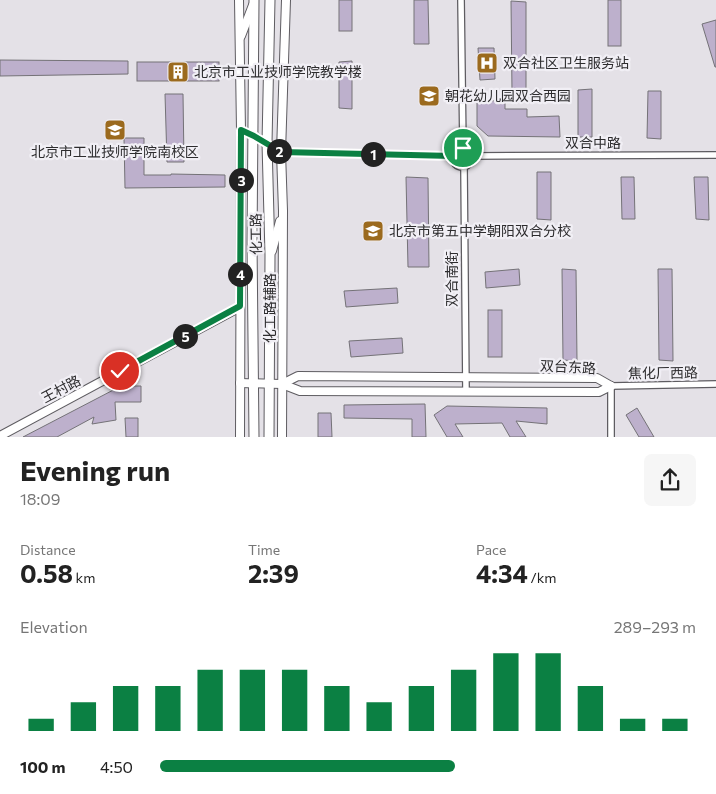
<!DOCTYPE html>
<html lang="en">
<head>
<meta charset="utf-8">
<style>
  body { margin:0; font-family:Commissioner,"Noto Sans SC",sans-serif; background:#f6f6f6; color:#222; height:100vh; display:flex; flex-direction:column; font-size:19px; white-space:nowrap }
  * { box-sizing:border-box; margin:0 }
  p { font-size:16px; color:#767676 }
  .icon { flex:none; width:28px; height:28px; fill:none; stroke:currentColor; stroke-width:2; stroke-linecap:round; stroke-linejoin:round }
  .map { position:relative; height:437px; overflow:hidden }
  .drawer { display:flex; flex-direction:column; background:#fff; flex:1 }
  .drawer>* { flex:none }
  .pin { position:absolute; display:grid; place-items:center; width:42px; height:42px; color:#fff; margin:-21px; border:2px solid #fff; border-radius:50%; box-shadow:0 1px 5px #0007 }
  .km { position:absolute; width:25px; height:25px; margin:-12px; border-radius:50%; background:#222; color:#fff; font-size:14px; line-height:25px; text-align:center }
  .round { display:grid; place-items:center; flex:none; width:52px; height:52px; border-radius:8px; background:#f6f6f6 }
  .overview { display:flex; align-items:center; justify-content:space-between; height:85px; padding:0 20px }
  h1 { font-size:28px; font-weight:700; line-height:38px }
  .stats { display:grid; grid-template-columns:repeat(3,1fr); gap:8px; height:85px; padding:5px 20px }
  .stats div { display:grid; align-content:center }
  .stats b { font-size:25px; font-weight:700 }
  .stats small { font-size:14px; font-weight:400 }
  .stats p { font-size:14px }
  .chart { height:140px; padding:10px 20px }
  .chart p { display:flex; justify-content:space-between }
  .chart svg { width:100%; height:90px; margin-top:5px; stroke:#0b8043; stroke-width:6 }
  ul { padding:0 20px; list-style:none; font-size:16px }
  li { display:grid; grid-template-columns:80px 60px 1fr; align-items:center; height:38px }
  li i { height:12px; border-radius:6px; background:#0b8043 }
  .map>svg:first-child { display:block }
  .building { fill:#bdb0cc; stroke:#747277 }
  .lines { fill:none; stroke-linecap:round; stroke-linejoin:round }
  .street-casing { stroke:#5e5c61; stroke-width:8 }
  .secondary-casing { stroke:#5e5c61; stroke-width:10 }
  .primary-casing { stroke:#5e5c61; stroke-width:11 }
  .street { stroke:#fff; stroke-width:5.5 }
  .secondary { stroke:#fff; stroke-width:8 }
  .primary { stroke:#fff; stroke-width:9 }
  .route-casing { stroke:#fff; stroke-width:10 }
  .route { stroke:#0b8043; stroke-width:6 }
  .labels { text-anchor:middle; stroke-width:4.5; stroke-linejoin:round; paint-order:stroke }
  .poi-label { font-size:14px; fill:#2d2c2e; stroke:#f1eff5; text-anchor:start }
  .street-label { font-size:14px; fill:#2d2c2e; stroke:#f1eff5 }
</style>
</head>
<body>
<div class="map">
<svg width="716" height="437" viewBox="0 0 716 437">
  <rect width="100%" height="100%" fill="#e4e1e7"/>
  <g class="building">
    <rect x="339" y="0" width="13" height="31"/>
    <polygon points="414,0 428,0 429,44 414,44"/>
    <rect x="608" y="0" width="13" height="46"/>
    <polygon points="511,1 526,2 526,93 512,92"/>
    <polygon points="716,20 716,67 715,67 702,24"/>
    <polygon points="478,48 494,48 495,79 480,80"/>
    <polygon points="0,60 128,61 128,74 0,76"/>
    <polygon points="352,61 352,109 339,108 339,62"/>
    <rect x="137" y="62" width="82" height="19"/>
    <polygon points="592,89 592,137 578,137 578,90"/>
    <polygon points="648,91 661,91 661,139 647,138"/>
    <polygon points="165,94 183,94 184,162 167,162"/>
    <polygon points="505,100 505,109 527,109 527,117 559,116 560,137 488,136 477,126 477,102"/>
    <polygon points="124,138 144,138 144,175 171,175 171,174 225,175 225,187 125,188"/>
    <polygon points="537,172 551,172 551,220 537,219"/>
    <polygon points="406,177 428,178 429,267 408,267"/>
    <polygon points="621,177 634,177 635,219 622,219"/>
    <polygon points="694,177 708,177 709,220 696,219"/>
    <polygon points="519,269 520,285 486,288 485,272"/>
    <polygon points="562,269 576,270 577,361 563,360"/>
    <polygon points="658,269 672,269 673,361 659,360"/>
    <polygon points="397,288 398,303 346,307 344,291"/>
    <rect x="488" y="310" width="14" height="47"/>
    <polygon points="402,338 403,353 351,357 349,341"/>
    <polygon points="121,386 141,386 141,402 115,402 116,420 92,424 94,417 57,437 23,437"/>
    <polygon points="425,404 426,437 412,437 412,419 344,418 344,405"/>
    <polygon points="447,406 547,408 547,424 516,421 526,437 510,437 502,423 455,424 463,437 447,437 434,415"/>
    <polygon points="637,408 654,437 639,437 626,415"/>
    <polygon points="318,413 331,413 332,437 318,437"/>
    <polygon points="125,418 138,418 138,437 126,437"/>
  </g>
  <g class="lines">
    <g class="street-casing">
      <g id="street">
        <polyline points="461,0 463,149"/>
        <polyline points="241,130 254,135 281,152 453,156"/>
        <circle cx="462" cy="158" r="9"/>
        <polyline points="471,156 716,155"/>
        <polyline points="464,167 466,392"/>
        <polyline points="611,437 611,386 716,384"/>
      </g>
    </g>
    <g class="secondary-casing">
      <g id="secondary">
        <polyline points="239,0 241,130 240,437"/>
        <polyline points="241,36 253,5"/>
        <polyline points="272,251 280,221"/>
        <polyline points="240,383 282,384 300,391 599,392 611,386"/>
        <polyline points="282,384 298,376 597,378 611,386"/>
        <polyline points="0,436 240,307"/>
        <polyline points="282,437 283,211 281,152 286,0"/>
      </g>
    </g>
    <g class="primary-casing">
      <g id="primary">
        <polyline points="254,437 252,242 254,0"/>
        <polyline points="269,437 270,255 267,143 270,0"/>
      </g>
    </g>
    <use href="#street" class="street"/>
    <use href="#secondary" class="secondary"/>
    <use href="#primary" class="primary"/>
  </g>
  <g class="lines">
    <g class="route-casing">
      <path id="route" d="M120,371L240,306L241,130L254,136L281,152L453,156C454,151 458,148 463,148"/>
    </g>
    <use href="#route" class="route"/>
  </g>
  <defs>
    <g id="hospital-square" transform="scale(1.125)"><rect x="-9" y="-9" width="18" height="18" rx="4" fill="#9b6a1e" stroke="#f1eff5"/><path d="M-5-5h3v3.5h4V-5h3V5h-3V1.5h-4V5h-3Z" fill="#fff"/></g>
    <g id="building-square" transform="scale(1.125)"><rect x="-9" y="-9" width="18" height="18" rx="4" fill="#9b6a1e" stroke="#f1eff5"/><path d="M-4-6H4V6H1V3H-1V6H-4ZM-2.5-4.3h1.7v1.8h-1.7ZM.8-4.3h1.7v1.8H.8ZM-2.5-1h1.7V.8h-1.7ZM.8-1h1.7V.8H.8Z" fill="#fff"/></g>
    <g id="school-square" transform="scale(1.125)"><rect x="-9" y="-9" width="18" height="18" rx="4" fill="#9b6a1e" stroke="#f1eff5"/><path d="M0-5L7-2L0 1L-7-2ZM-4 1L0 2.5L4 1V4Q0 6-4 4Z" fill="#fff"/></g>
  </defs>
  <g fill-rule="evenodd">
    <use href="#hospital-square" x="487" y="63"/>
    <use href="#building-square" x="178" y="72"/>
    <use href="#school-square" x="429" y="96"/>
    <use href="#school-square" x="115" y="130"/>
    <use href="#school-square" x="373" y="231"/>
  </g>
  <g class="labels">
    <g class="poi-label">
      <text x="503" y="68">双合社区卫生服务站</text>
      <text x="194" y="77">北京市工业技师学院教学楼</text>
      <text x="445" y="101">朝花幼儿园双合西园</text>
      <text x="115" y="157" text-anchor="middle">北京市工业技师学院南校区</text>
      <text x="389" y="236">北京市第五中学朝阳双合分校</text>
    </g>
    <g class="street-label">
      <text x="593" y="148">双合中路</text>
      <text transform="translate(256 234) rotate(-91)" y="5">化工路</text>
      <text transform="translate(452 279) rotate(-90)" y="5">双合南街</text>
      <text transform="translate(270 308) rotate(-90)" y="5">化工路辅路</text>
      <text transform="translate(568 367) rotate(3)" y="5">双台东路</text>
      <text transform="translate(663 373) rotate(-1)" y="5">焦化厂西路</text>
      <text transform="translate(61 389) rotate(-28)" y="5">王村路</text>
    </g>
  </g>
</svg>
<div class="pin" style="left:463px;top:148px;background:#1e9e55"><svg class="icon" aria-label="arrive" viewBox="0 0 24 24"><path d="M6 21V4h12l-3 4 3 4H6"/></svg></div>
<div class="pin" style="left:120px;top:371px;background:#d93025"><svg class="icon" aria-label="check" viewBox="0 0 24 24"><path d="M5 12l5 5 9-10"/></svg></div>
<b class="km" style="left:373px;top:154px">1</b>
<b class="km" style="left:279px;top:151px">2</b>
<b class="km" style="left:241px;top:180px">3</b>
<b class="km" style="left:240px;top:274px">4</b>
<b class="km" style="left:185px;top:336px">5</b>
</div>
<section class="drawer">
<div class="overview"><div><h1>Evening run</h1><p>18:09</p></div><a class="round"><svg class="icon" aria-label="share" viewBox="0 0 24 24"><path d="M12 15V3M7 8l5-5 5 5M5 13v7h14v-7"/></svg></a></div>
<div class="stats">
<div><p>Distance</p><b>0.58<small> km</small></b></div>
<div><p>Time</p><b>2:39</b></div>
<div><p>Pace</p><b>4:34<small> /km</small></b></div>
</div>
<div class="chart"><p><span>Elevation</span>289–293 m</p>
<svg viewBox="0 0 160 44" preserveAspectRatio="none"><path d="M5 44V38M15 44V30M25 44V22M35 44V22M45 44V14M55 44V14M65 44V14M75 44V22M85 44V30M95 44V22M105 44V14M115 44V6M125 44V6M135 44V22M145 44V38M155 44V38"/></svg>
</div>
<ul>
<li><b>100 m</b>4:50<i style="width:55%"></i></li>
</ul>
</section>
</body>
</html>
